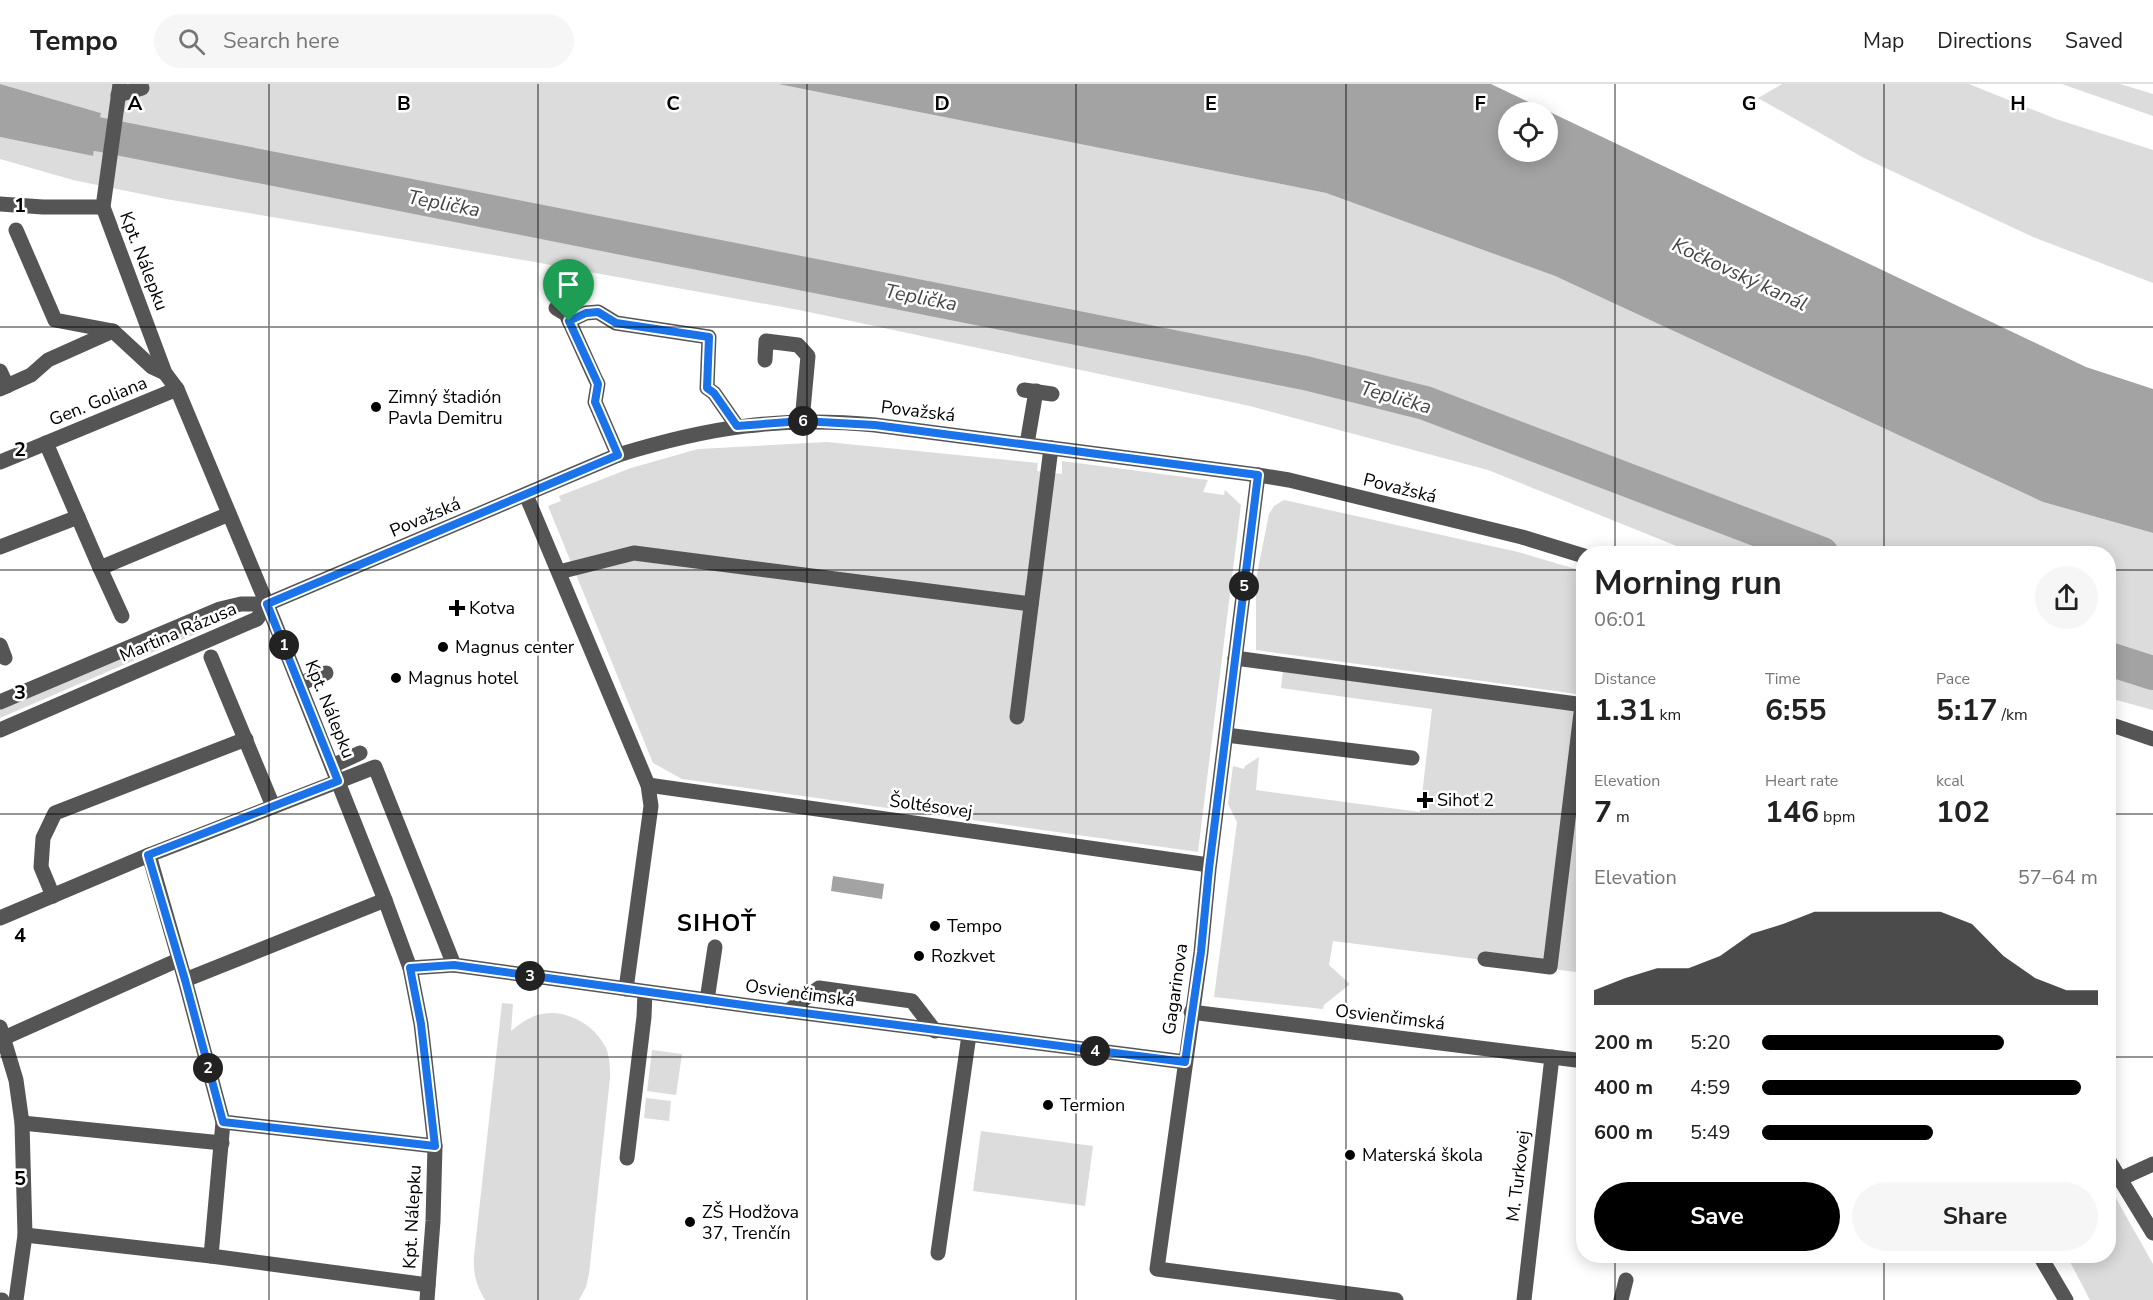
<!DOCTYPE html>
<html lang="en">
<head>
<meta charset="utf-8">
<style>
  body { margin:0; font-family:"Nunito Sans",sans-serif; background:#f6f6f6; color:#222; height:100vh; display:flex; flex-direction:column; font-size:22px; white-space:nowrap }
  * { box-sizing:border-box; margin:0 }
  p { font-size:20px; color:#767676 }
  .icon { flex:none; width:33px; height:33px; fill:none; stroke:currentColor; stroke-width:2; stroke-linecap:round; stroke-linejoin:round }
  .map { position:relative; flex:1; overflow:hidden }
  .drawer { position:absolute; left:1576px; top:462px; width:540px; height:717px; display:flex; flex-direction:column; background:#fff; border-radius:24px; box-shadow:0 3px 15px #0003 }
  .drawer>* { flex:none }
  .tools { position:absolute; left:1498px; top:18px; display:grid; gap:12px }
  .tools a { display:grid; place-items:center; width:60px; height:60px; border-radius:50%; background:#fff; box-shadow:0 3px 15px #0003; font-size:30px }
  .pin { position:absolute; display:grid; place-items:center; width:51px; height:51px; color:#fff; margin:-62px -26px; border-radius:50% 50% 50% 0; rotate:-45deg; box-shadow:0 0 6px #0007 }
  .pin .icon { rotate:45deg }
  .km { position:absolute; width:30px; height:30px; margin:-15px; border-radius:50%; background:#222; color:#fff; font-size:16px; line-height:30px; text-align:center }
  .round { display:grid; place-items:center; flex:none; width:63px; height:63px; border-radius:32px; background:#f6f6f6 }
  .summary { display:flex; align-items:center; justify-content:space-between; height:102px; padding:0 18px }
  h1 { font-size:33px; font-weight:700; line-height:45px }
  .metrics { display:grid; grid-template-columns:repeat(3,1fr); gap:9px; height:102px; padding:6px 18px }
  .metrics div { display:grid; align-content:center }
  .metrics b { font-size:30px; font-weight:700 }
  .metrics small { font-size:16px; font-weight:400 }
  .metrics p { font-size:16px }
  .chart { height:168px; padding:12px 18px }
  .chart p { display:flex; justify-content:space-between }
  .chart svg { width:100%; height:108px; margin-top:6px; fill:#000; opacity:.7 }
  .action { display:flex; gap:12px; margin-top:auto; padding:12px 18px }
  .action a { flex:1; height:69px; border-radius:36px; background:#000; color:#fff; font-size:24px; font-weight:700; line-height:69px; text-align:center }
  .action a+a { background:#f6f6f6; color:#222 }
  ul { padding:0 18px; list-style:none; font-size:20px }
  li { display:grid; grid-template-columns:96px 72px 1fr; align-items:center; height:45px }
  li i { height:15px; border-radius:8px; background:#000 }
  header { display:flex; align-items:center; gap:36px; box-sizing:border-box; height:84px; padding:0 30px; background:#fff; border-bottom:2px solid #e0e0e0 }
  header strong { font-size:28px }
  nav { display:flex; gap:33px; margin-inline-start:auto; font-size:21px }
  .search { width:420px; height:54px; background:#f6f6f6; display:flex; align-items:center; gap:15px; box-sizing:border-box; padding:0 21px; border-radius:33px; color:#767676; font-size:22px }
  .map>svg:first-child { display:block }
  .green { fill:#dcdcdc }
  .water { fill:#a3a3a3; fill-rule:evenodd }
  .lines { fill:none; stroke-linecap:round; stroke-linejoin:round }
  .river { stroke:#a3a3a3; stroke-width:34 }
  .minor { stroke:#555; stroke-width:15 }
  .route-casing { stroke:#fff; stroke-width:12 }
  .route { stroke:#1a73e8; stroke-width:8 }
  .grid { fill:none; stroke:#000; stroke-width:1.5; stroke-opacity:0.55 }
  .poi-dot { fill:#000; stroke:#fff; stroke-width:2 }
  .labels { text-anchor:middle; stroke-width:5; stroke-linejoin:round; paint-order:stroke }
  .street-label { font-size:18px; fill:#000; stroke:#fff }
  .poi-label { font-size:18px; fill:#000; stroke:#fff; text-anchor:start }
  .water-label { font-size:20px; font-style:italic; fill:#444; stroke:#fff }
  .district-label { font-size:24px; font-weight:bold; letter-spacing:1.5px; fill:#000; stroke:#fff }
  .grid-label { font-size:20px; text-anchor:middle; font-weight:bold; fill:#000; stroke:#fff; stroke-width:5; stroke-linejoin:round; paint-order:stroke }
</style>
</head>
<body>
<header>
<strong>Tempo</strong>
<div class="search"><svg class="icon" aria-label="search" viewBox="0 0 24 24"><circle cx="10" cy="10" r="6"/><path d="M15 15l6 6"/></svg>Search here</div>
<nav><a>Map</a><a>Directions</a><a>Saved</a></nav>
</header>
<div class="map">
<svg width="2153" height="1216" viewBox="0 0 2153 1216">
  <rect width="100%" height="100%" fill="#fff"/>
  <g class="green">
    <polygon points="0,0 778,0 1326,109 1555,192 2043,418 2153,449 2153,626 2109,614 2109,470 1694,469 1488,386 1250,322 804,227 529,177 166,115 73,96 0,75 0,53 93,72 101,29"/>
    <polygon points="1782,0 1969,0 2056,35 2153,66 2153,199 2033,153 1864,74 1758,14"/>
    <polygon points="2062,0 2120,0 2153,10 2153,32"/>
    <polygon points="827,358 1038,379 1037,387 1062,390 1062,377 1208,396 1203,408 1224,411 1225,406 1241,421 1198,768 682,695 653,679 548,422 561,417 559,412 631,384 698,365"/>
    <polygon points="1284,416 1518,468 1579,486 1584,490 1584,611 1256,566 1256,495 1269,430 1274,422"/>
    <polygon points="235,527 236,529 235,533 0,634 0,623 144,562"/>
    <polygon points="1283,586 1584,626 1584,889 1333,857 1329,881 1350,900 1324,921 1323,925 1214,913 1237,738 1228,720 1233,682 1244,685 1245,682 1259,673 1256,706 1420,728 1432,625 1281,604"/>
    <path d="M502,919L513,920L511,947C518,941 525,936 534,932C561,922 592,938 605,962C610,972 610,983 610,994L589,1190L586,1203L579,1216H485C476,1201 473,1189 474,1172Z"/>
    <polygon points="652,966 682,970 676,1011 647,1007"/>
    <polygon points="646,1014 671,1017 669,1037 644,1034"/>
    <polygon points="981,1047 1093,1062 1085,1122 973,1107"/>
    <polygon points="2113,1109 2153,1180 2153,1216 2090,1216 2067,1172 2109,1172 2109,1114"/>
  </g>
  <g class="water">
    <polygon points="0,0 101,29 93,72 0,53"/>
    <path d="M778,0H1491L2086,283L2153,305V449L2043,418L1555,192L1326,109ZM1548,28V68H1509V28Z"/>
    <polygon points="833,792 884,800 882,815 831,807"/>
  </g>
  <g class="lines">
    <g class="river">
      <polyline points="0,26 97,50 239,78 1305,289 1425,319 1822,470"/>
      <polyline points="2109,575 2153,589"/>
    </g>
    <g class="minor">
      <polyline points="120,0 103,123 165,289 177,305 274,537 385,816 410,884 421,940 435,1062 433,1137 427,1216"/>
      <polyline points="118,11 142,4"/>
      <polyline points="0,120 43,123 103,123"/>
      <polyline points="16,146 55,236 113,247 152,283 165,289"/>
      <polyline points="556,224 566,230 595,294 598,300 595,318 618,371"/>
      <polyline points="569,237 586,229 598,228 616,239 709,253 707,304 714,309 737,342"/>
      <polyline points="765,276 766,257 798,261 808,272 802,337"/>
      <polyline points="0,287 7,302"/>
      <polyline points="0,305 31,291 48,276 113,247"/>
      <polyline points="1024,306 1052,310"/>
      <polyline points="46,359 100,484 229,430"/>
      <polyline points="1027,360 1036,307"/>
      <polyline points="0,378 177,305"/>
      <polyline points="1258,391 1209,785 1201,868 1157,1185 1396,1216"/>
      <polyline points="526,411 648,701 651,722 626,905"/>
      <polyline points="0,463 78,433"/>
      <polyline points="100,484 122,532"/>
      <polyline points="559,488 634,469 1031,520"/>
      <polyline points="0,561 5,574"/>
      <polyline points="211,573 273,722"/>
      <polyline points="1235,574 1584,621"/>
      <polyline points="299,600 326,589"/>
      <path d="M0,618L220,525L241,520H267L618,371C709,343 780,332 875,341L1258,391L1289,396L1522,453L1584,472"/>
      <polyline points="1017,633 1051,364"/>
      <polyline points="2109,640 2153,655"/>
      <polyline points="0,646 257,535 267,520"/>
      <polyline points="1226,651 1412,674"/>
      <polyline points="332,682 360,669"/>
      <polyline points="648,701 1209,781"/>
      <polyline points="149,771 185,896 223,1038 211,1172"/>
      <polyline points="53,812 41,783 43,754 55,729 246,655"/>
      <polyline points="0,834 149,771 375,683 454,881"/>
      <polyline points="1485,875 1550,883 1582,621"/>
      <polyline points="410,884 454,881 765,924 1185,978"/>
      <polyline points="185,896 385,816"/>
      <polyline points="707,916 715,863"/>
      <polyline points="788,927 819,904 912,917 935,947"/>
      <polyline points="1191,928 1584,977"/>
      <polyline points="0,943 16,996 22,1039 25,1151 16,1216"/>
      <polyline points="4,954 178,876"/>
      <polyline points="223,1038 435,1062"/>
      <polyline points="22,1039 222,1059"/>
      <polyline points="627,1074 644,933 645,908"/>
      <polyline points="2109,1077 2153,1149"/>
      <polyline points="2120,1095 2153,1080"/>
      <polyline points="25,1151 211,1172 428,1201"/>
      <polyline points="938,1169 969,951"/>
      <polyline points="2040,1172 2066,1216"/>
      <polyline points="0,1216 2,1216"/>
      <polyline points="1524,1216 1552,973"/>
      <polyline points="1621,1216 1626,1196"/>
    </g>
  </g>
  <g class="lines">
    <g class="route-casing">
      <polygon id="route" points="598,228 616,239 709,253 707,304 714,309 737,342 802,337 875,341 1258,391 1209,785 1201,868 1185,978 765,924 454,881 410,884 421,940 435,1062 223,1038 185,896 148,771 338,697 267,520 618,371 595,318 598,300 569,237 586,229"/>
    </g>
    <use href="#route" class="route"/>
  </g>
  <path class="grid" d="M269,0V1216M538,0V1216M807,0V1216M1076,0V1216M1346,0V1216M1615,0V470M1884,0V470M0,243H2153M0,486H1584M2109,486H2153M0,730H1584M2109,730H2153M0,973H1584M2109,973H2153M1615,1172V1216M1884,1172V1216"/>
  <g class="poi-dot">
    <circle cx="376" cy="323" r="6"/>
    <path d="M454 515h6v6h6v6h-6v6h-6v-6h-6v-6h6z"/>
    <circle cx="443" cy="563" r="6"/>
    <circle cx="396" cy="594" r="6"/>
    <path d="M1422 707h6v6h6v6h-6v6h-6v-6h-6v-6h6z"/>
    <circle cx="935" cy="842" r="6"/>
    <circle cx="919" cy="872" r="6"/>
    <circle cx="1048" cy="1021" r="6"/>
    <circle cx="1350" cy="1071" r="6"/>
    <circle cx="690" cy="1138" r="6"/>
  </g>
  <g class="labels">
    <g class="street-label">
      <text transform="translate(144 177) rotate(69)" y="6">Kpt. Nálepku</text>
      <text transform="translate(98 317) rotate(-22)" y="6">Gen. Goliana</text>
      <text transform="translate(918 327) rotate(7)" y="6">Považská</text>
      <text transform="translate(1400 404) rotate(14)" y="6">Považská</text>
      <text transform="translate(425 433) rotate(-23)" y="6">Považská</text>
      <text transform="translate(178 548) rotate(-23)" y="6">Martina Rázusa</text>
      <text transform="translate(330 625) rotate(68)" y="6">Kpt. Nálepku</text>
      <text transform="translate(931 722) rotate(8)" y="6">Šoltésovej</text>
      <text transform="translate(1175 905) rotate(-82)" y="6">Gagarinova</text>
      <text transform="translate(800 909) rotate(8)" y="6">Osvienčimská</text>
      <text transform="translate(1390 933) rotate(7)" y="6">Osvienčimská</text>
      <text transform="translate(1518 1092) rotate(-83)" y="6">M. Turkovej</text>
      <text transform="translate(412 1133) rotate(-87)" y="6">Kpt. Nálepku</text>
    </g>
    <g class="poi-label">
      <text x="388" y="319">Zimný štadión<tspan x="388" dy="21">Pavla Demitru</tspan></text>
      <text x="469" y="530">Kotva</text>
      <text x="455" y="569">Magnus center</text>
      <text x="408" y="600">Magnus hotel</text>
      <text x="1437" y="722">Sihoť 2</text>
      <text x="947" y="848">Tempo</text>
      <text x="931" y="878">Rozkvet</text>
      <text x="1060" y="1027">Termion</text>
      <text x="1362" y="1077">Materská škola</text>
      <text x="702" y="1134">ZŠ Hodžova<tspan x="702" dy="21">37, Trenčín</tspan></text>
    </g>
    <g class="water-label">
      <text transform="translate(444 119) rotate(11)" y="7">Teplička</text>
      <text transform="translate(1740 190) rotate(25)" y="7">Kočkovský kanál</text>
      <text transform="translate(921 213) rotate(11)" y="7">Teplička</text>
      <text transform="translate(1396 313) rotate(16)" y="7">Teplička</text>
    </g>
    <g class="district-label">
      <text x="717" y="847">SIHOŤ</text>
    </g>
  </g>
  <g class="grid-label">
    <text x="135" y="26">A</text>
    <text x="404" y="26">B</text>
    <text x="673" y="26">C</text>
    <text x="942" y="26">D</text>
    <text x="1211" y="26">E</text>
    <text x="1480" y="26">F</text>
    <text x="1749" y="26">G</text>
    <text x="2018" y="26">H</text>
    <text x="20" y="128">1</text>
    <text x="20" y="372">2</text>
    <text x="20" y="615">3</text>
    <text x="20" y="858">4</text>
    <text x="20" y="1101">5</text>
  </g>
</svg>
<div class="tools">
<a><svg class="icon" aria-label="locate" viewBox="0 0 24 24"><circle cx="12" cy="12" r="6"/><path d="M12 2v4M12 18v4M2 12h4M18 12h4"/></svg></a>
</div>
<div class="pin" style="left:569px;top:237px;background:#1e9e55"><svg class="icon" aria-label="arrive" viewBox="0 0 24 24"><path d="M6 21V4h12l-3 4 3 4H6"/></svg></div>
<b class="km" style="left:284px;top:561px">1</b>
<b class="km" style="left:208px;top:984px">2</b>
<b class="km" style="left:530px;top:892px">3</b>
<b class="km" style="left:1095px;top:967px">4</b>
<b class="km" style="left:1244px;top:502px">5</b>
<b class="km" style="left:803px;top:337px">6</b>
<section class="drawer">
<div class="summary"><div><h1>Morning run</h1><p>06:01</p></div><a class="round"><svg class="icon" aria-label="share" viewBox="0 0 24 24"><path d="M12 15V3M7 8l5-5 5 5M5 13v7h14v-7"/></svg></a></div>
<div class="metrics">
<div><p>Distance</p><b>1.31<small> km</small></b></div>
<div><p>Time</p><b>6:55</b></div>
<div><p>Pace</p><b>5:17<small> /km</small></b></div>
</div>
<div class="metrics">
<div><p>Elevation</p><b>7<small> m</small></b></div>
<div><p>Heart rate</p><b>146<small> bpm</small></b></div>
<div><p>kcal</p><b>102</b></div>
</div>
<div class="chart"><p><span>Elevation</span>57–64 m</p>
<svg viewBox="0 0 160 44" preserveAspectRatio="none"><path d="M0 44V38L10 33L20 29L30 29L40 24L50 15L60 11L70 6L80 6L90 6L100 6L110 6L120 11L130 24L140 33L150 38L160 38V44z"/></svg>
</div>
<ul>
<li><b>200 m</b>5:20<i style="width:72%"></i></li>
<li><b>400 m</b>4:59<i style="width:95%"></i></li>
<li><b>600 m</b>5:49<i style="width:51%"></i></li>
</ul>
<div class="action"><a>Save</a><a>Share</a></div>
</section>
</div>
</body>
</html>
